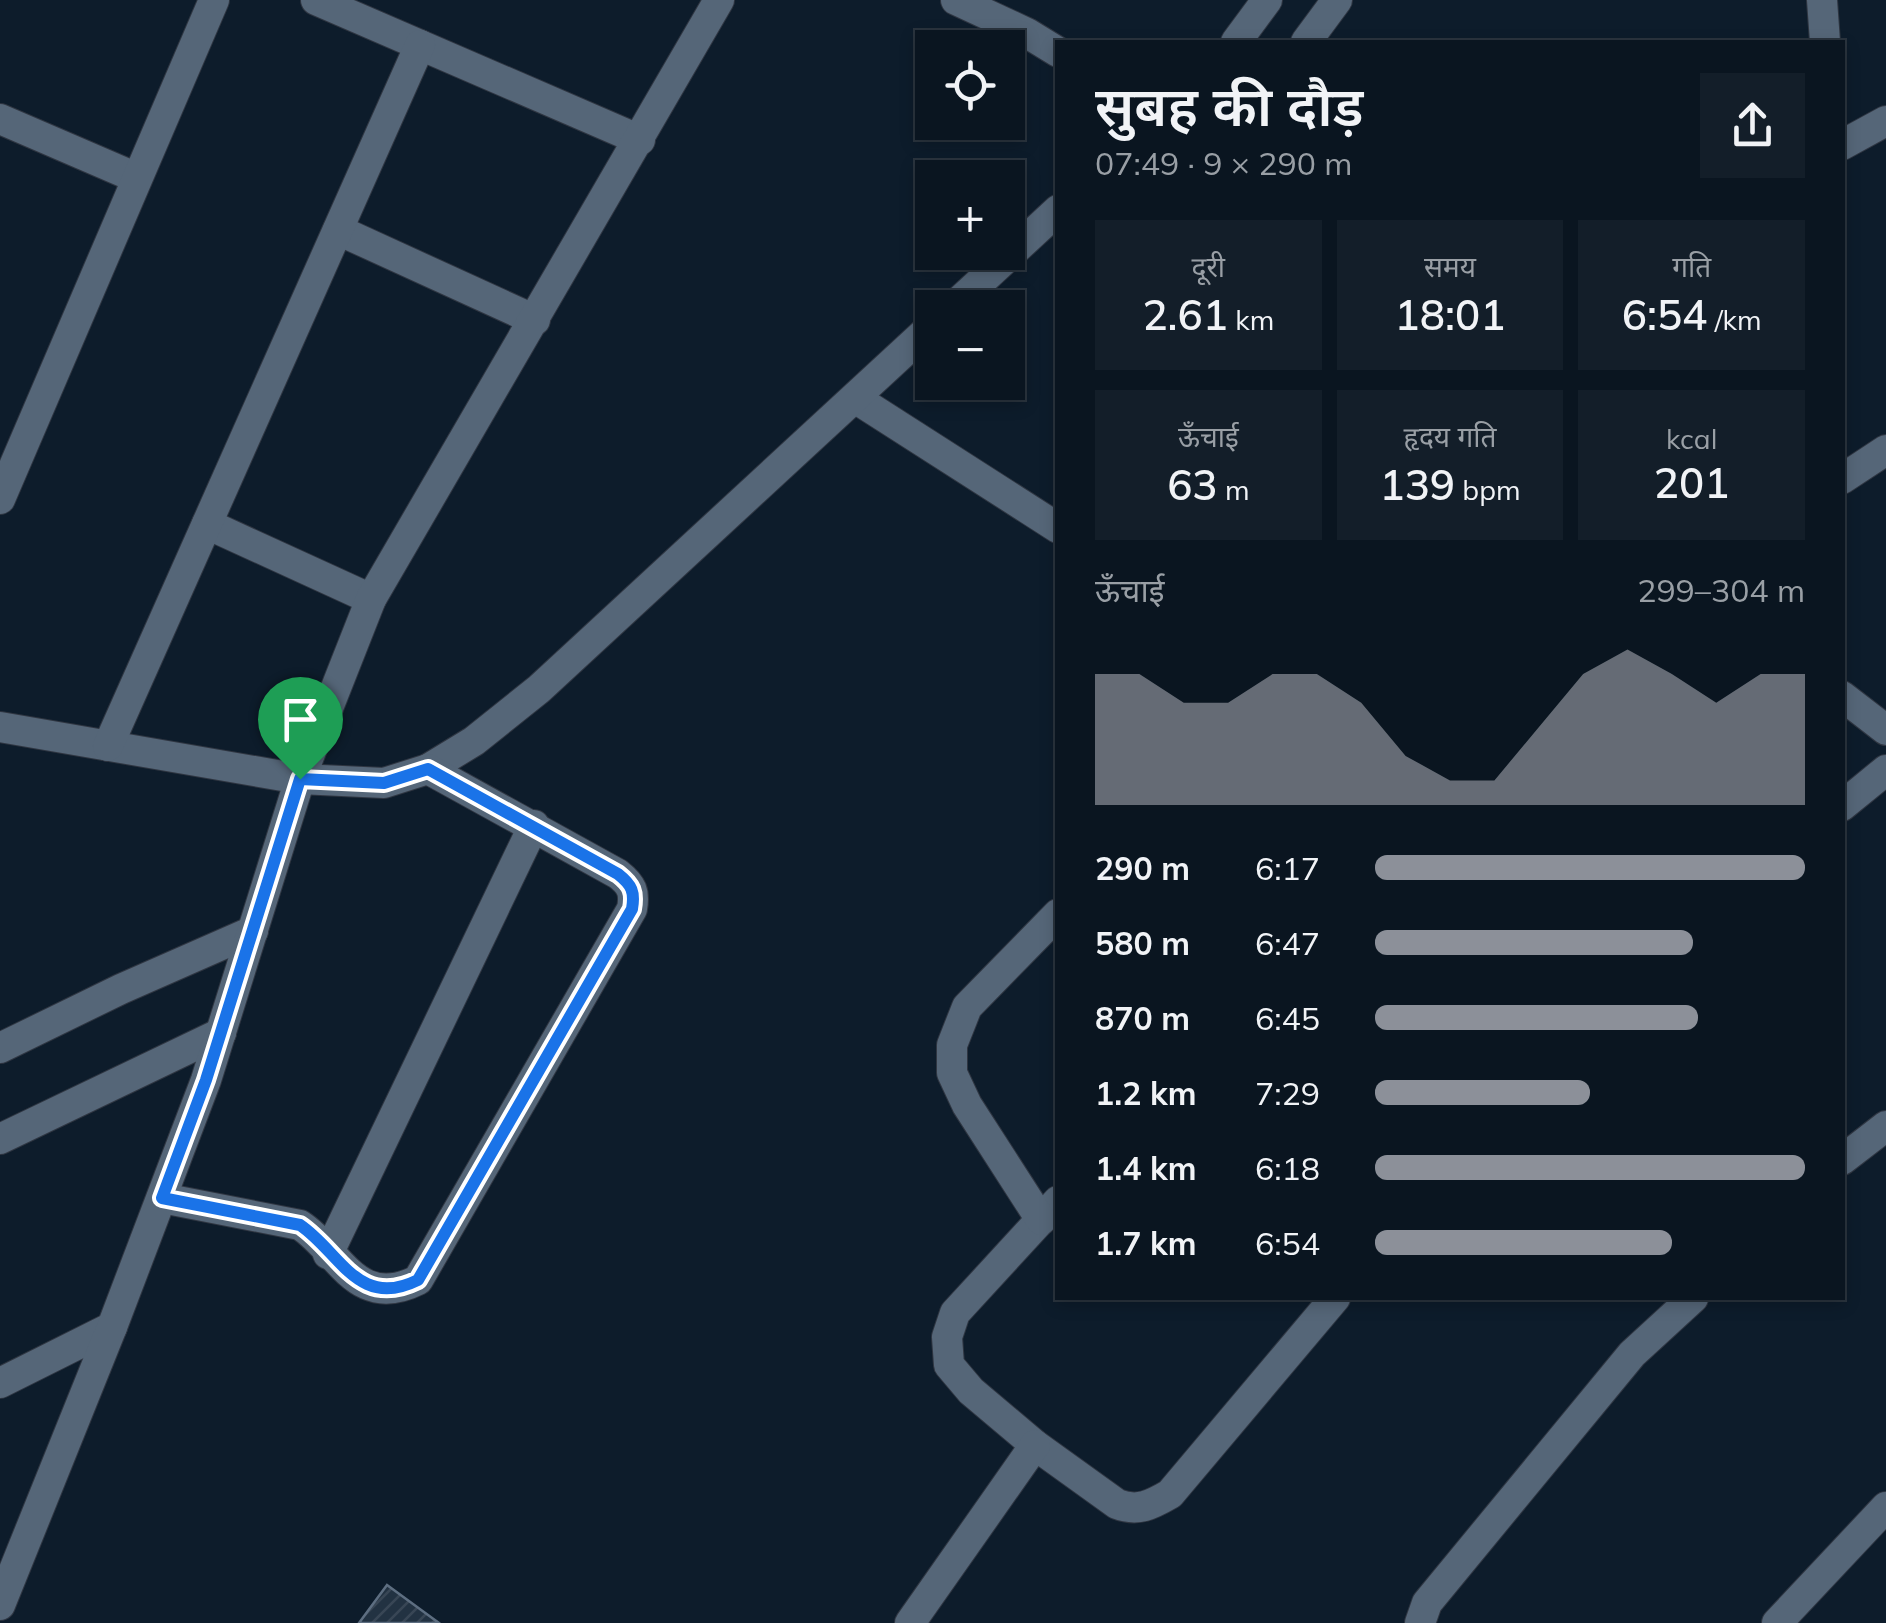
<!DOCTYPE html>
<html lang="hi">
<head>
<meta charset="utf-8">
<style>
  body { margin:0; font-family:Mulish,"Noto Sans Devanagari",sans-serif; background:#131e29; color:#f1f3f6; height:100vh; display:flex; flex-direction:column; font-size:38px; white-space:nowrap }
  * { box-sizing:border-box; margin:0 }
  p { font-size:32px; color:#999fa5 }
  .icon { flex:none; width:55px; height:55px; fill:none; stroke:currentColor; stroke-width:2; stroke-linecap:round; stroke-linejoin:round }
  .map { position:relative; flex:1; overflow:hidden }
  .drawer { position:absolute; left:1055px; top:40px; width:790px; height:1260px; display:flex; flex-direction:column; background:#0a1520; border-radius:0px; box-shadow:0 5px 15px #0003,0 0 0 2px #2a343e }
  .drawer>* { flex:none }
  .fabs { position:absolute; left:915px; top:30px; display:grid; gap:20px }
  .fabs a { display:grid; place-items:center; width:110px; height:110px; border-radius:0px; background:#0a1520; box-shadow:0 5px 15px #0003,0 0 0 2px #2a343e; font-size:50px }
  .pin { position:absolute; display:grid; place-items:center; width:85px; height:85px; color:#fff; margin:-102px -42px; border-radius:50% 50% 50% 0; rotate:-45deg; box-shadow:0 0 10px #0007 }
  .pin .icon { rotate:45deg }
  .round { display:grid; place-items:center; flex:none; width:105px; height:105px; border-radius:0px; background:#131e29 }
  .headline { display:flex; align-items:center; justify-content:space-between; height:170px; padding:0 40px }
  h1 { font-size:55px; font-weight:600; line-height:75px }
  .stats { display:grid; grid-template-columns:repeat(3,1fr); gap:15px; height:170px; padding:10px 40px }
  .stats div { display:grid; align-content:center; border-radius:0px; background:#131e29; text-align:center }
  .stats b { font-size:42px; font-weight:600 }
  .stats small { font-size:28px; font-weight:400 }
  .stats p { font-size:28px }
  .chart { height:280px; padding:20px 40px }
  .chart p { display:flex; justify-content:space-between }
  .chart svg { width:100%; height:180px; margin-top:10px; fill:#8c9099; opacity:.7 }
  ul { padding:0 40px; list-style:none; font-size:32px }
  li { display:grid; grid-template-columns:160px 120px 1fr; align-items:center; height:75px }
  li i { height:25px; border-radius:12px; background:#8c9099 }
  .map>svg:first-child { display:block }
  .building { fill:url(#building-hatch); stroke:#5d6e81; stroke-width:2.5 }
  .lines { fill:none; stroke-linecap:round; stroke-linejoin:round }
  .minor-casing { stroke:#2f3642; stroke-width:32 }
  .minor { stroke:#556678; stroke-width:30 }
  .route-casing { stroke:#fff; stroke-width:20 }
  .route { stroke:#1a73e8; stroke-width:12 }
</style>
</head>
<body>
<div class="map">
<svg width="1886" height="1623" viewBox="0 0 1886 1623">
  <defs>
    <pattern id="building-hatch" width="6" height="6" patternUnits="userSpaceOnUse" patternTransform="scale(2.5)"><rect width="6" height="6" fill="#223242"/><path d="M-1 1l2-2M0 6l6-6M5 7l2-2" fill="none" stroke="#384655"/></pattern>
  </defs>
  <rect width="100%" height="100%" fill="#0d1c2b"/>
  <polygon class="building" points="387,1585 439,1623 359,1623"/>
  <g class="lines">
    <g class="minor-casing">
      <g id="minor">
        <polyline points="316,0 640,140"/>
        <polyline points="956,0 1027,33 1058,52"/>
        <polyline points="1822,0 1825,42"/>
        <polyline points="1236,42 1267,0"/>
        <polyline points="1306,42 1337,0"/>
        <polyline points="0,119 137,178"/>
        <polyline points="1842,145 1886,121"/>
        <polyline points="338,230 535,320"/>
        <polyline points="952,308 1058,210"/>
        <polyline points="855,398 1058,528"/>
        <polyline points="1842,479 1886,450"/>
        <polyline points="0,499 214,0"/>
        <polyline points="207,524 371,599"/>
        <polyline points="1842,696 1886,730"/>
        <polyline points="0,727 300,779 384,783 428,769 474,741 539,689 932,326"/>
        <polyline points="108,746 420,45"/>
        <polyline points="1842,806 1886,770"/>
        <polyline points="0,1048 121,989 253,931"/>
        <polyline points="0,1139 221,1033"/>
        <polyline points="1842,1160 1886,1126"/>
        <path d="M162,1198L300,1225C340,1251 356,1311 418,1280L632,909C635,892 632,885 618,874L428,769"/>
        <path d="M1058,1201L955,1313L947,1337L949,1365L971,1391L1035,1445L1117,1504C1138,1512 1151,1505 1170,1494L1335,1298"/>
        <polyline points="1041,1220 967,1105 952,1073 952,1045 967,1007 1058,914"/>
        <polyline points="328,1254 534,825"/>
        <polyline points="0,1383 112,1327"/>
        <polyline points="0,1605 112,1327 206,1080 300,779 371,599 719,0"/>
        <polyline points="910,1623 1035,1445"/>
        <polyline points="1420,1623 1427,1603 1632,1354 1693,1298"/>
        <polyline points="1777,1623 1886,1507"/>
      </g>
    </g>
    <use href="#minor" class="minor"/>
  </g>
  <g class="lines">
    <g class="route-casing">
      <path id="route" d="M428,769L618,874C632,885 635,892 632,909L418,1280C358,1310 340,1252 300,1225L162,1198L206,1080L300,779L384,783Z"/>
    </g>
    <use href="#route" class="route"/>
  </g>
</svg>
<div class="fabs">
<a><svg class="icon" aria-label="locate" viewBox="0 0 24 24"><circle cx="12" cy="12" r="6"/><path d="M12 2v4M12 18v4M2 12h4M18 12h4"/></svg></a>
<a>+</a>
<a>−</a>
</div>
<div class="pin" style="left:300px;top:779px;background:#1e9e55"><svg class="icon" aria-label="arrive" viewBox="0 0 24 24"><path d="M6 21V4h12l-3 4 3 4H6"/></svg></div>
<section class="drawer">
<div class="headline"><div><h1>सुबह की दौड़</h1><p>07:49 · 9 × 290 m</p></div><a class="round"><svg class="icon" aria-label="share" viewBox="0 0 24 24"><path d="M12 15V3M7 8l5-5 5 5M5 13v7h14v-7"/></svg></a></div>
<div class="stats">
<div><p>दूरी</p><b>2.61<small> km</small></b></div>
<div><p>समय</p><b>18:01</b></div>
<div><p>गति</p><b>6:54<small> /km</small></b></div>
</div>
<div class="stats">
<div><p>ऊँचाई</p><b>63<small> m</small></b></div>
<div><p>हृदय गति</p><b>139<small> bpm</small></b></div>
<div><p>kcal</p><b>201</b></div>
</div>
<div class="chart"><p><span>ऊँचाई</span>299–304 m</p>
<svg viewBox="0 0 160 44" preserveAspectRatio="none"><path d="M0 44V12L10 12L20 19L30 19L40 12L50 12L60 19L70 32L80 38L90 38L100 25L110 12L120 6L130 12L140 19L150 12L160 12V44z"/></svg>
</div>
<ul>
<li><b>290 m</b>6:17<i style="width:100%"></i></li>
<li><b>580 m</b>6:47<i style="width:74%"></i></li>
<li><b>870 m</b>6:45<i style="width:75%"></i></li>
<li><b>1.2 km</b>7:29<i style="width:50%"></i></li>
<li><b>1.4 km</b>6:18<i style="width:100%"></i></li>
<li><b>1.7 km</b>6:54<i style="width:69%"></i></li>
</ul>
</section>
</div>
</body>
</html>
